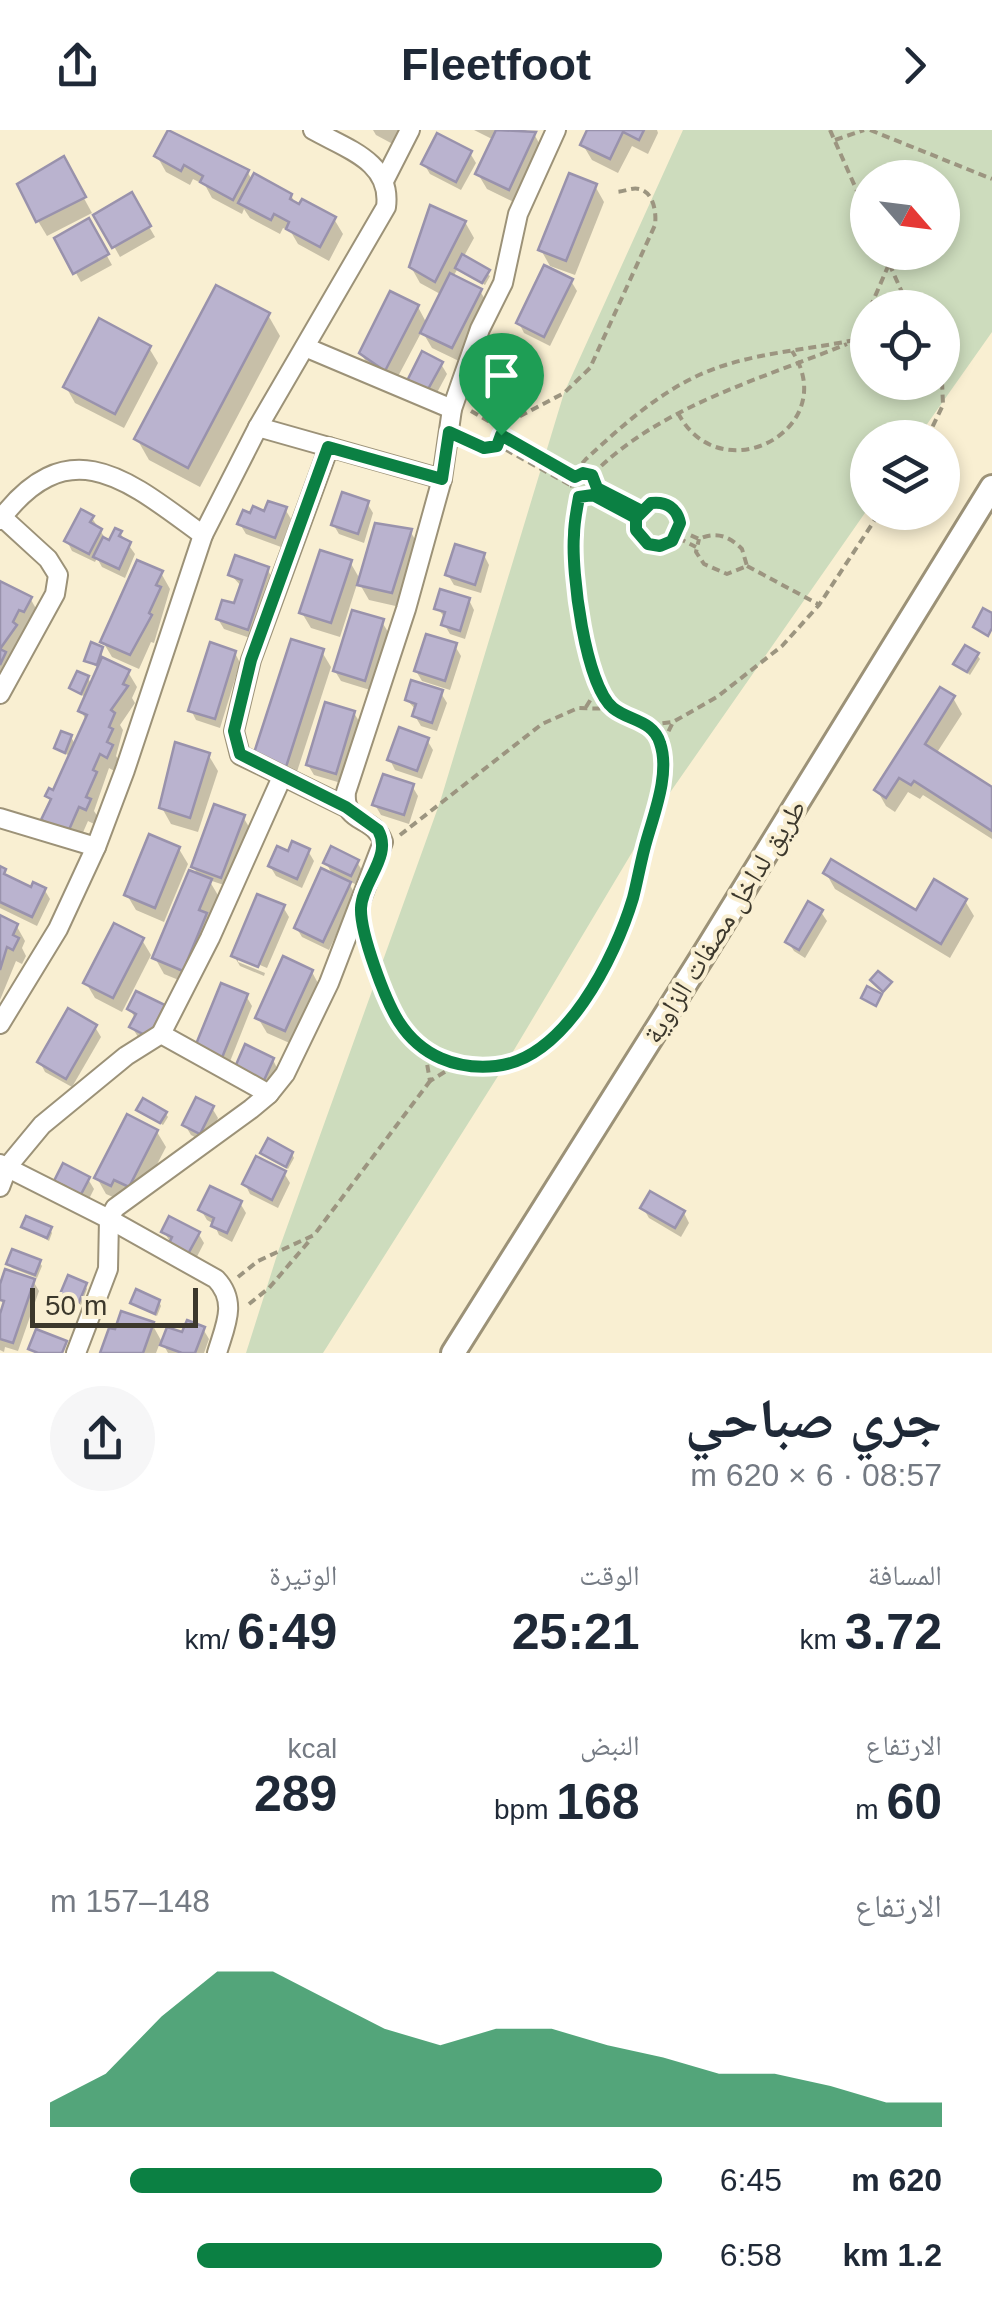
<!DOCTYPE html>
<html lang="ar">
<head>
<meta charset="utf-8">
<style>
  body { margin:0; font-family:Helvetica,"Noto Naskh Arabic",sans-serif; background:#f6f6f7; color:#1f2937; direction:rtl; height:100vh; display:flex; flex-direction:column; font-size:38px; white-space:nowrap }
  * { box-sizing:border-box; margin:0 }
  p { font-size:32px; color:#747a83 }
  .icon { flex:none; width:55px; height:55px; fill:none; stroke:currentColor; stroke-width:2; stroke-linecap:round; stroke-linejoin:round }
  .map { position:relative; height:1223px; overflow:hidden; direction:ltr }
  .panel { display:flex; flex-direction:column; background:#fff; flex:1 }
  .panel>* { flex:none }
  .needle { width:65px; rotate:118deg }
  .buttons { position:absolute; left:850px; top:30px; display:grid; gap:20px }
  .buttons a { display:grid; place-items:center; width:110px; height:110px; border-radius:50%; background:#fff; box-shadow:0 5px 15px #0003; font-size:50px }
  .scale { position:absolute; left:30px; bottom:25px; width:168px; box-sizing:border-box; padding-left:10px; border:5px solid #3c382c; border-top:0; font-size:28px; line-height:35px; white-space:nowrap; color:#3c382c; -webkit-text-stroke:8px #f9efd2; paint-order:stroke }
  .pin { position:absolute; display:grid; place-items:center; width:85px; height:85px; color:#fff; margin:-102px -42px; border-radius:50% 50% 50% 0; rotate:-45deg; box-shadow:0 0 10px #0007 }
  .pin .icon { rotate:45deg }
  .round { display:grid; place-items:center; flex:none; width:105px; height:105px; border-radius:52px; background:#f6f6f7 }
  .headline { display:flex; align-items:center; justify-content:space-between; height:170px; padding:0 50px }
  h1 { font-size:55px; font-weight:700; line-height:75px }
  .stats { display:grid; grid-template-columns:repeat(3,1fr); gap:15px; height:170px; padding:10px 50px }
  .stats div { display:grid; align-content:center }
  .stats b { font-size:50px; font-weight:700 }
  .stats small { font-size:28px; font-weight:400 }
  .stats p { font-size:28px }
  .chart { height:280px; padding:20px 50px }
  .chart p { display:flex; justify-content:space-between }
  .chart svg { width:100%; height:180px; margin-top:10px; fill:#0b8043; opacity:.7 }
  ul { padding:0 50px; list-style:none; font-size:32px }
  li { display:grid; grid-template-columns:160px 120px 1fr; align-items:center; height:75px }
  li i { height:25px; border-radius:12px; background:#0b8043 }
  header { display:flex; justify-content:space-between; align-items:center; height:130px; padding:0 50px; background:#fff; font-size:45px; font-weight:700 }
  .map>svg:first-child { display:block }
  .green { fill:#cddcbd; fill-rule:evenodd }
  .shadow { fill:#0003 }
  .building { fill:#bab3cf; stroke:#9992ac; stroke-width:2.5 }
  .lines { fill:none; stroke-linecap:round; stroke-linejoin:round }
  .minor-casing { stroke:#9c9278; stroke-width:22 }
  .tertiary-casing { stroke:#9c9278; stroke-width:28 }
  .path { stroke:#9c9580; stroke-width:4; stroke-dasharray:8 5; stroke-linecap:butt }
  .minor { stroke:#fff; stroke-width:18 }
  .tertiary { stroke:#fff; stroke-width:22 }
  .route-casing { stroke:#fff; stroke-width:20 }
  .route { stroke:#0b8043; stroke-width:12 }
  .labels { text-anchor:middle; stroke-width:8; stroke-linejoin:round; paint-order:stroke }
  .street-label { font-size:28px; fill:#3c382c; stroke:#f9efd2 }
</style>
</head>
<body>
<header><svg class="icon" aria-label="forward" viewBox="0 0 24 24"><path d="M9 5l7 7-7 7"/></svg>Fleetfoot<svg class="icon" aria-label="share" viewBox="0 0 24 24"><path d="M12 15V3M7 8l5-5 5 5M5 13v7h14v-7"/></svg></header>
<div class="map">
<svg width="992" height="1223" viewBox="0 0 992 1223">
  <rect width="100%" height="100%" fill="#f9efd2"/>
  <path class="green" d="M683,0H992V202L918,307L868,308L867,380L655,684L505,935L323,1223H246L278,1122L440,672L564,263ZM868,48H942V122H868ZM868,178H942V252H868Z"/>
  <g class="shadow">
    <polygon points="373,0 412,0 402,19 376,5"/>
    <polygon points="474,0 525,0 534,4 543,20 518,74 487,59 478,44 494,10"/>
    <polygon points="590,0 657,0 658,3 648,24 632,16 618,43 592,30 583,15"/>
    <polygon points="470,23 476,33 461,60 430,44 424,34"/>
    <polygon points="157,26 247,41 252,50 291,65 296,75 334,89 343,104 329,131 298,114 291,102 283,98 280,104 250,88 244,79 242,84 212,68 205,55 193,49 190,55 166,42"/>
    <polygon points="63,30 92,83 47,106 38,91"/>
    <polygon points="595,56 604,72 575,145 550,136 541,120"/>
    <polygon points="131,66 155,107 120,127 97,86"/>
    <polygon points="88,92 112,135 81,152 57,109"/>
    <polygon points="465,92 474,108 463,128 490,146 485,155 458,138 453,147 480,161 489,176 461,232 432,218 422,201 394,254 370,239 361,223 418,177 427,194 442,165 420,153 411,137"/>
    <polygon points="571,151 577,161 550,216 524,203 519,193"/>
    <polygon points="268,185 280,206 200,357 149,330 137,309"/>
    <polygon points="149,218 158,233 124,298 75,273 66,257"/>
    <polygon points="441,234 447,244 433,270 415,261"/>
    <polygon points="527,234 532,244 520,272 495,261 489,251"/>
    <polygon points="367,373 373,383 364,413 339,404 333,394"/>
    <polygon points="285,379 291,389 281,417 246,404 240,394"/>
    <polygon points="92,388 107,411 111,413 120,403 135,424 125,448 102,437 97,428 95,432 72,421 67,411"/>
    <polygon points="410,401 419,416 400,477 369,470 358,451 340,507 311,498 302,483 350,432 361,451"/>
    <polygon points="484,425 489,435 481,463 454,455 448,445"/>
    <polygon points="267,439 273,449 253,509 224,499 218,489 235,477 242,457 231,445"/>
    <polygon points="161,443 170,459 154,513 151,512 139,539 112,527 103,512"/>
    <polygon points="0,457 30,468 39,484 33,496 28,494 0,552"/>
    <polygon points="469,470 474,480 465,509 450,504 444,494 446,489 437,478"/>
    <polygon points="382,492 388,502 370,560 341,551 335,541"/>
    <polygon points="455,516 461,526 450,560 422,551 416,541"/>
    <polygon points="102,519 102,530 128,542 137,557 132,568 135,573 120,595 123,600 116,626 120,632 116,642 109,638 94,681 98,687 94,694 88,691 77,716 53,705 44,690 52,673 48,666 54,663 71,627 56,618 71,607 76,616 87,592 81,581 86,568 72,558 88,548 92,556 100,539 86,530"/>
    <polygon points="322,522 331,537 293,654 263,644"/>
    <polygon points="235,523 240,533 220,598 196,590 191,580"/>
    <polygon points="977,525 980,529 970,545 956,534"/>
    <polygon points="441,563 447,573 437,601 421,596 415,586 417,581 407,570"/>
    <polygon points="953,568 962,584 936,624 992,660 992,709 923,665 920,669 908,662 895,682 886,676 877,660"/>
    <polygon points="354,583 360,593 341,653 314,645 308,635"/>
    <polygon points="427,610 433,620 422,649 395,640 390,630"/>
    <polygon points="209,626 218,641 198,702 171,694 162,678"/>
    <polygon points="412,656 418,666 409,694 381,685 375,675"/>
    <polygon points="243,687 249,697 227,756 209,750 219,767 208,791 191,855 164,844 155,828 199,747 193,736"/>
    <polygon points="179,719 188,734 164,792 136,780 127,765"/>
    <polygon points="308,721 314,731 302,758 276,746 270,736 289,724"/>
    <polygon points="357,732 363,742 357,755 347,750 355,764 329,820 302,807 296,797 334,747 326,733"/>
    <polygon points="0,739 9,749 32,760 44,759 50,769 37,796 0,778"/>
    <polygon points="826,743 916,783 965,771 974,786 950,828 835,759"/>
    <polygon points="283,777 289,787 267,838 238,826 238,832 265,843 264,846 240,836 234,826"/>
    <polygon points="821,782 827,791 805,828 794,821 788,812"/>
    <polygon points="0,788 16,795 25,811 22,818 26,826 22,834 16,831 0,870"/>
    <polygon points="142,810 151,825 122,882 95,868 86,853"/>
    <polygon points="312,842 320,857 294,915 267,903 258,888"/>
    <polygon points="246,866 252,876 227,939 202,929"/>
    <polygon points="164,877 169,887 155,916 138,907 132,897 136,890 130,879"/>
    <polygon points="95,897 101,907 72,957 45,942 40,932"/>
    <polygon points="246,918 273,930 278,940 267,966"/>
    <polygon points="212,978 218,988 206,1013 191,1005 185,995"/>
    <polygon points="139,980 165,983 168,987 163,995"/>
    <polygon points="157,1002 166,1017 138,1071 120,1070 106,1064 97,1048"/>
    <polygon points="263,1023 292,1024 294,1028 288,1039"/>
    <polygon points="284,1043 290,1053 278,1078 250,1064 245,1054"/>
    <polygon points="88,1049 94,1059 83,1081 57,1051"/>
    <polygon points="240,1073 246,1083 232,1112 219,1105 214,1094 207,1090 201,1080"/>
    <polygon points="643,1078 684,1083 689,1093 681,1107 649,1088"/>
    <polygon points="24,1097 50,1099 52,1103 49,1111"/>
    <polygon points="164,1102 198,1103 204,1113 189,1142"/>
    <polygon points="39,1132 42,1136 37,1148 12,1138 9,1134"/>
    <polygon points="33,1151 39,1161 18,1221 5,1217 4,1222 0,1220 0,1186 4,1179 0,1161"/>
    <polygon points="85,1155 87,1159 81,1175 63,1164"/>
    <polygon points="159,1172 161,1176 157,1186 133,1173"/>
    <polygon points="152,1194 163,1214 203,1199 209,1209 204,1223 168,1223 161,1210 156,1223 103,1223 111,1201"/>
  </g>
  <g class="building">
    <polygon points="168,0 249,40 233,70 200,52 203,46 184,35 181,41 154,26"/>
    <polygon points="496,0 536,2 509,60 475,44"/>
    <polygon points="587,0 644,0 639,10 623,2 610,29 580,15"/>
    <polygon points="437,3 472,21 456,52 421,34"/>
    <polygon points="64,26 86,67 36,92 17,54"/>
    <polygon points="254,43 292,64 290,69 299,74 302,69 336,87 320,117 286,99 289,92 274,84 271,90 238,73"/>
    <polygon points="569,43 597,54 566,131 538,120"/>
    <polygon points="132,62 151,96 112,118 93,85"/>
    <polygon points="430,75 466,91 435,152 409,137"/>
    <polygon points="89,88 109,124 73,144 54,108"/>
    <polygon points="462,124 490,140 482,153 455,138"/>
    <polygon points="544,135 573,149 544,207 516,193"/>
    <polygon points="450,143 482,159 452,218 420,203"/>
    <polygon points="216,155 270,183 188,338 134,309"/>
    <polygon points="390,161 419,175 385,241 359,223"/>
    <polygon points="99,188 151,216 115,284 63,257"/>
    <polygon points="501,220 528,233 514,264 486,251"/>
    <polygon points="422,221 443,232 427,261 407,251"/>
    <polygon points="342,362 369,371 358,404 331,395"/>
    <polygon points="268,371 287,377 275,408 237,394 243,380 250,383 253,376 264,381"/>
    <polygon points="81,379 94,386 90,392 102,399 89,424 64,411"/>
    <polygon points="375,393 412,399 392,463 357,455"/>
    <polygon points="115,398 122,401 119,406 131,412 119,439 93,427 103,407 109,410"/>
    <polygon points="455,414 485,423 475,455 445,445"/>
    <polygon points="320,420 352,430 331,493 299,483"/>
    <polygon points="235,425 269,437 248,500 216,489 222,470 234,473 242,450 228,445"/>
    <polygon points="137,430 163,441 156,455 161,457 149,483 152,485 130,525 100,512"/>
    <polygon points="0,451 32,467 24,482 19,480 13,492 17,495 0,519 6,522 0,535"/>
    <polygon points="440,459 470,468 460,501 441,495 445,482 434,479"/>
    <polygon points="983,478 992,483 992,498 988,506 973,497"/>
    <polygon points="352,480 384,489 365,551 333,541"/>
    <polygon points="426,504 457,513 445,551 414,541"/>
    <polygon points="291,509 324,519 285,640 252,629"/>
    <polygon points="91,512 103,517 97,535 84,531"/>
    <polygon points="210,512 236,521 215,589 188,581"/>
    <polygon points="965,515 979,523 967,542 953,534"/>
    <polygon points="102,527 130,540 123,554 128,556 111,580 115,583 109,597 113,599 107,612 113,615 107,628 100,624 93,640 97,642 86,667 91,669 86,680 79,677 68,702 41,690 51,669 45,666 49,658 53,660 87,585 78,581"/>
    <polygon points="77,541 89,546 81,564 69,558"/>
    <polygon points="411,550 443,560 432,593 412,586 416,574 405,570"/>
    <polygon points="940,557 955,566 925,614 992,657 992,701 914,651 911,655 899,648 886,668 874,660"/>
    <polygon points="325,572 355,581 336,644 306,635"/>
    <polygon points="399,597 429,608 417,641 387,630"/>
    <polygon points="61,601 72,605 65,623 54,618"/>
    <polygon points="175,612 210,623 190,688 159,678"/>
    <polygon points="383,644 414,654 404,685 372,675"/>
    <polygon points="214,674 245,685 221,748 191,737"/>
    <polygon points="149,704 180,717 155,778 124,765"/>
    <polygon points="292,711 310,719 297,749 268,736 277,716 288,721"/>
    <polygon points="331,716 359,730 351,746 323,733"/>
    <polygon points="831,729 916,780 934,749 967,769 941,814 823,743"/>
    <polygon points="0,736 6,739 4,744 31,757 33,752 46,758 32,787 0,772"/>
    <polygon points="321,738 351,752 323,812 294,798"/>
    <polygon points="189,740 212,749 199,780 207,783 183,841 152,828"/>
    <polygon points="257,764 285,775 258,837 231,826"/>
    <polygon points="808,771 823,780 799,820 785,812"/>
    <polygon points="0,785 18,794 13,805 19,808 13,820 7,817 0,840"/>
    <polygon points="114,793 144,808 113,868 83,853"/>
    <polygon points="283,826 313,840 285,901 255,888"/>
    <polygon points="878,841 892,852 883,862 870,850"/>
    <polygon points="221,853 248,864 221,930 194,919"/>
    <polygon points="867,856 882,864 876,876 861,868"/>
    <polygon points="136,861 165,875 149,907 129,897 136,884 127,879"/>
    <polygon points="68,878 97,895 66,949 37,932"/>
    <polygon points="245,914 274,928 261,957 232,944"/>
    <polygon points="196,967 214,976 200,1004 182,995"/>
    <polygon points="143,968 167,982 160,993 136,980"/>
    <polygon points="127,984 158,1000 129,1057 114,1050 111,1056 94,1048"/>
    <polygon points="268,1008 293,1022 286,1037 260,1023"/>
    <polygon points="256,1026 286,1041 272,1070 242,1054"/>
    <polygon points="63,1033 90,1047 77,1072 61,1064 65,1056 54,1051"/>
    <polygon points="210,1056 242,1071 227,1103 211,1096 214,1088 198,1080"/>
    <polygon points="650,1061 685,1081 675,1098 640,1078"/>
    <polygon points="26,1086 52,1097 47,1108 21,1097"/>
    <polygon points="169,1086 200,1102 183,1133 164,1124 172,1107 161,1102"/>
    <polygon points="12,1119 41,1130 35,1145 6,1134"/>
    <polygon points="5,1139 35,1149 13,1213 0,1209 0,1184 4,1171 0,1170 0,1154"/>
    <polygon points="68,1145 87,1153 79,1172 60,1164"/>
    <polygon points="136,1159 160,1170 155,1184 130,1173"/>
    <polygon points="121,1181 154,1192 143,1223 100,1223 109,1198 115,1199"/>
    <polygon points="187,1190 205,1197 195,1223 182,1223 160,1215 167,1197 182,1202"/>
    <polygon points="36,1199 67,1211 62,1223 38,1223 28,1219"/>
  </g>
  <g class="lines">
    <g class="minor-casing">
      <g id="minor">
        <polyline points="385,49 410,0"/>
        <polyline points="305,217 452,279"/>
        <polyline points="258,297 442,349"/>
        <polyline points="329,317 251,530 234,601 240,625 346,677"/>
        <path d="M0,390C70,297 130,352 203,405"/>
        <polyline points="0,564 55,464 58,445 48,429 2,387"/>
        <polyline points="0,688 96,717"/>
        <path d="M0,894L58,799L96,717L125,640L203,405L258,297L386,77C392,32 347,19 313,0"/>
        <polyline points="161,904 269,964"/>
        <path d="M0,1034L109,1089L216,1149C238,1172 225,1196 217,1223"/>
        <polyline points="0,1057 8,1036 42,995 126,926 161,904 210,808 282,647"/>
        <path d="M76,1223L108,1139L109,1089L115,1078L251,979L269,964L285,944L329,853L383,712C374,685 343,695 346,662L406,479L442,349L452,279L461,253L480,199L503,153L518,84L556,0"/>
      </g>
    </g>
    <g class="tertiary-casing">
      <polyline id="tertiary" points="453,1223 704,824 992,357"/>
    </g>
    <g class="path">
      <polyline points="830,0 868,86"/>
      <polyline points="870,0 992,49"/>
      <polyline points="835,10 864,0"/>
      <polyline points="884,122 909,178"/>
      <polyline points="870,178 889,134"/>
      <polyline points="856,210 868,183"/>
      <polyline points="471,281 497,296 506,310 575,347"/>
      <path d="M678,283C720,364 843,299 792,221"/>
      <polyline points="927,308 943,275 942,251"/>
      <polyline points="469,311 483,318 501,317 572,356"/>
      <path d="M497,316L509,292L564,263L590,238L655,95C657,80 652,55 631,59C626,60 621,62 615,62"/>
      <circle cx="585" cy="356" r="13"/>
      <path d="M579,345V337L586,329C622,296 660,261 706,242C757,221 814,220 868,207"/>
      <path d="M592,345C658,277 761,249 847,214"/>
      <polyline points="597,358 640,380"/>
      <polyline points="593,365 636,388"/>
      <polyline points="579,367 573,405 575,444 597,559 614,579 648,595 673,592 717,567 782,516 819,475 880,382"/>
      <circle cx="657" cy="394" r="22"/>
      <path d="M679,400L699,409C716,401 729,406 742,419L747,436L727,444L704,434L696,422L699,409"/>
      <polyline points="678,408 696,417"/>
      <polyline points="747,436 818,474"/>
      <polyline points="586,577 597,559"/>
      <polyline points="663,613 672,594"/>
      <polyline points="400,705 542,594 578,578 614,579"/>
      <path d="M369,810C381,864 394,908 448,931C463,938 477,938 493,936C584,929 626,793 644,718C653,681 678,628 648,595"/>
      <polyline points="425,922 430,951 456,935"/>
      <polyline points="238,1147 258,1131 314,1105 430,951"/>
      <polyline points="249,1174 269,1158 311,1109"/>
    </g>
    <use href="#minor" class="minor"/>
    <use href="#tertiary" class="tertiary"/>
  </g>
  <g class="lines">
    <g class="route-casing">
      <path id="route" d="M501,305L497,316L484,318L449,302L442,349L328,317L251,530L234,601L240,624L346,677L378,700C393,726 362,751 361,778C360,803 385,870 399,892C421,926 456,940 496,936C565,929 615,828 633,768C638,749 641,729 647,709C655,681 670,642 660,613C653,590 629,591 613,578C585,555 571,441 574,405C574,392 577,379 579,367L593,365L636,388L651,373C666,371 677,378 680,393L672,411L660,416L648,414L636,400V388L640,380L597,358L592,345L583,343L575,347L501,305"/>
    </g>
    <use href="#route" class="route"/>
  </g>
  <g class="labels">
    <g class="street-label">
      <text transform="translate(724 791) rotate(-58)" y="10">طريق لداخل مصفات الزاوية</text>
    </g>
  </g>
</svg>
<div class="buttons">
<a><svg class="needle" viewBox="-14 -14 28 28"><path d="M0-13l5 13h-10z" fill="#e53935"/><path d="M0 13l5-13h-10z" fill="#747a83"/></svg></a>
<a><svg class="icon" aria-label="locate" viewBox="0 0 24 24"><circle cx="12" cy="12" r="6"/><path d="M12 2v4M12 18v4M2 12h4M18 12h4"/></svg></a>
<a><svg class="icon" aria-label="layers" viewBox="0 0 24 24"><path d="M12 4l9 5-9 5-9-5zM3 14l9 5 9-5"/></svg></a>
</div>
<div class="scale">50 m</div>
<div class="pin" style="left:501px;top:305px;background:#1e9e55"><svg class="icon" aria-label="arrive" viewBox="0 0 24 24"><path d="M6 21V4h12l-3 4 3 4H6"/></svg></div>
</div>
<section class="panel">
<div class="headline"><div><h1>جري صباحي</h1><p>08:57 · 6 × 620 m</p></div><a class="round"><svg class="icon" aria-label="share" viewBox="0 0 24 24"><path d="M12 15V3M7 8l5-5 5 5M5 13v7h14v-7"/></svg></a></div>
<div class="stats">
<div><p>المسافة</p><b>3.72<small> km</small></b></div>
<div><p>الوقت</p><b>25:21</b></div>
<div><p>الوتيرة</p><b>6:49<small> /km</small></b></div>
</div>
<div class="stats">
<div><p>الارتفاع</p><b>60<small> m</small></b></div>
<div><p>النبض</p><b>168<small> bpm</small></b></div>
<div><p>kcal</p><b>289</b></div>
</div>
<div class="chart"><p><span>الارتفاع</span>148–157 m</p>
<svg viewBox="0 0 160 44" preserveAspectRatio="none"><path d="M0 44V38L10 31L20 17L30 6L40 6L50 13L60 20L70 24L80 20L90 20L100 24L110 27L120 31L130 31L140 34L150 38L160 38V44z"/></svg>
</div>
<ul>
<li><b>620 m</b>6:45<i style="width:87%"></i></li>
<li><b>1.2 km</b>6:58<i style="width:76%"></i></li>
</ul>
</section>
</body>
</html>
